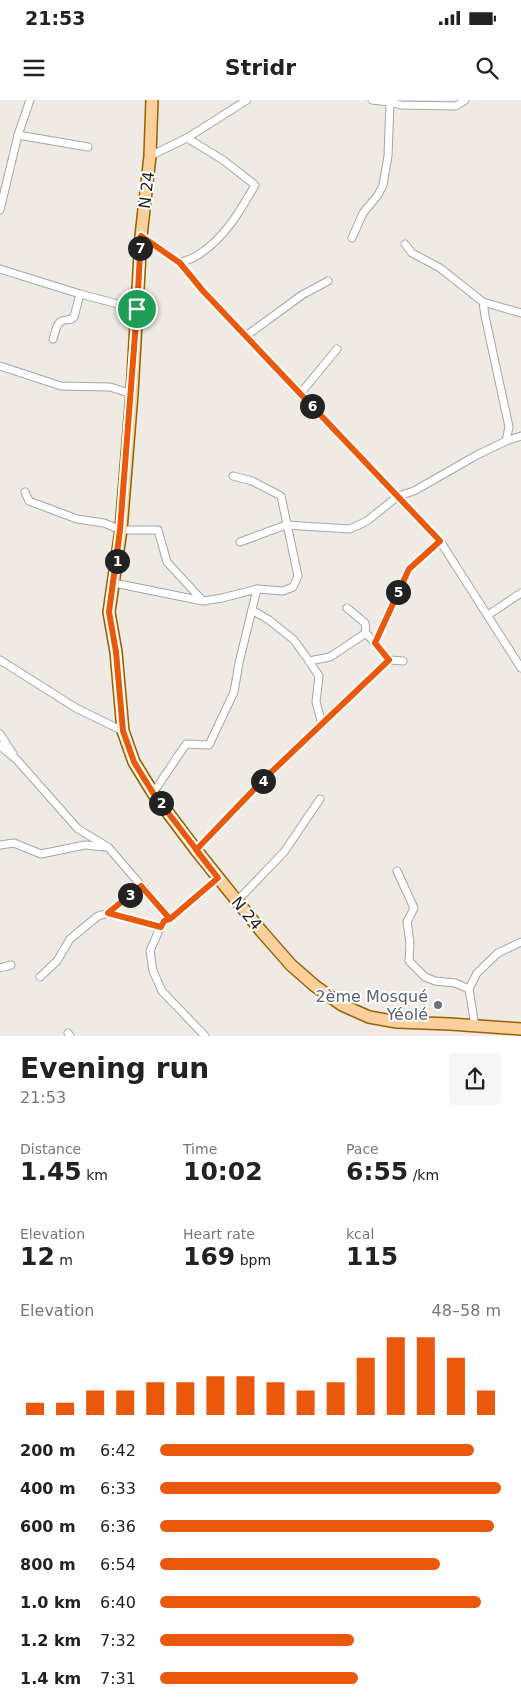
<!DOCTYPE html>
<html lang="en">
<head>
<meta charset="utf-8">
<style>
  body { margin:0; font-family:"DejaVu Sans",sans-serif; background:#f6f6f6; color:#222; height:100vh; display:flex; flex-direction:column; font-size:19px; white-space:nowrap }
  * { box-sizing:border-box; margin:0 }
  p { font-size:16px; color:#767676 }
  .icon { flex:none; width:28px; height:28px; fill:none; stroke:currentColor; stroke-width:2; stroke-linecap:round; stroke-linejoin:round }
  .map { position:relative; height:936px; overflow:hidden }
  .details { display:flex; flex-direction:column; background:#fff; flex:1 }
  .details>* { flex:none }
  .pin { position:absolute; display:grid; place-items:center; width:42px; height:42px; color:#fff; margin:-21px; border:2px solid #fff; border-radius:50%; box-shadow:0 1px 5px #0007 }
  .km { position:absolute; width:25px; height:25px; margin:-12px; border-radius:50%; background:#222; color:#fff; font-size:14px; line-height:25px; text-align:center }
  .round { display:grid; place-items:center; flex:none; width:52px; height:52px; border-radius:5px; background:#f6f6f6 }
  .overview { display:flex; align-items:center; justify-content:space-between; height:85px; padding:0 20px }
  h1 { font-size:28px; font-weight:700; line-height:38px }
  .metrics { display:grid; grid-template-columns:repeat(3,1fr); gap:8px; height:85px; padding:5px 20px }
  .metrics div { display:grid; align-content:center }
  .metrics b { font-size:25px; font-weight:700 }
  .metrics small { font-size:14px; font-weight:400 }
  .metrics p { font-size:14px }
  .chart { height:140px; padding:10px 20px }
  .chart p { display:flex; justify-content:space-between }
  .chart svg { width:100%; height:90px; margin-top:5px; stroke:#ea580c; stroke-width:6 }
  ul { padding:0 20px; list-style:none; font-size:16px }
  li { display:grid; grid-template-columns:80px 60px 1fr; align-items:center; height:38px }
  li i { height:12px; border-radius:6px; background:#ea580c }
  .status { display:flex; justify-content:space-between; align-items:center; height:35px; padding:0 25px; background:#fff; direction:ltr }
  .status svg { height:14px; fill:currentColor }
  header { display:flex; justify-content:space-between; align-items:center; height:65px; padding:0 20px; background:#fff; font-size:22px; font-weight:700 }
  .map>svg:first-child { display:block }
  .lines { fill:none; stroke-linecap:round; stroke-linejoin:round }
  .minor-casing { stroke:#a5a5a5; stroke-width:9 }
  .primary-casing { stroke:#976101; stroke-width:14 }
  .minor { stroke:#fff; stroke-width:7 }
  .primary { stroke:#fbd09d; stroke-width:11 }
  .route-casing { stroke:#fff; stroke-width:10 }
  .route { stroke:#ea580c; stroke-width:6 }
  .worship-dot { fill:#6b7280; stroke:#fff; stroke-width:2 }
  .labels { text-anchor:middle; stroke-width:4; stroke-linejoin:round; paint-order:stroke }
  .street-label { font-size:16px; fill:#1e1e1e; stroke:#fff }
  .worship-label { font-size:16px; fill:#5b616d; stroke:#fff; text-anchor:end }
</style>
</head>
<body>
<div class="status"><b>21:53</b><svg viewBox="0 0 49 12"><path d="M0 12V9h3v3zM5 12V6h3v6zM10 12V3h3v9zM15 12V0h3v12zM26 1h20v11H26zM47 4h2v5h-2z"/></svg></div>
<header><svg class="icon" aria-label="menu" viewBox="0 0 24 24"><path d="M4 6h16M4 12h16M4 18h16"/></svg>Stridr<svg class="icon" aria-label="search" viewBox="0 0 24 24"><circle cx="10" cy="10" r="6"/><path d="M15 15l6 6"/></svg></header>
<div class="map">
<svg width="521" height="936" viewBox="0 0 521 936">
  <rect width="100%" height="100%" fill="#efebe4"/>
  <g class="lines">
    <g class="minor-casing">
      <g id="minor">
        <polyline points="390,2 401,5 456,6 465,0"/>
        <polyline points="18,35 88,47"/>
        <polyline points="150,56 187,38 247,0"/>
        <polyline points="0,110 18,35 30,0"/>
        <polyline points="141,136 180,163 203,191 440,441 521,568"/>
        <polyline points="352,138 363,113 378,95 383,85 388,56 390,2 372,0"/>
        <polyline points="405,144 412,153 440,168 483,202 485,216 509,327 506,341"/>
        <path d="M180,163C186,160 193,159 198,155C225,138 240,111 255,85L223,60L187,38"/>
        <polyline points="0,169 80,194 137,209"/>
        <polyline points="483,202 521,213"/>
        <polyline points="246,236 302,195 328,181"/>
        <path d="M53,239C55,234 56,223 62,221C67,219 70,221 74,217L80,194"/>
        <polyline points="0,266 61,286 110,287 132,294"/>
        <polyline points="300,294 337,249"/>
        <polyline points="25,392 29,401 77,419 104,423 121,430 158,430 167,462 203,501"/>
        <polyline points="240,442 286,425 350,429 367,421 398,396 414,391 477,355 506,341 521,336"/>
        <polyline points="114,483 203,501 222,498 257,489"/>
        <polyline points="347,508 365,523 366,533 389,560 403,561"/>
        <polyline points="252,510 269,520 294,540 309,561 319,576 316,602 322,624"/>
        <polyline points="488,515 521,493"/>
        <polyline points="375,543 409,469 440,441"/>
        <polyline points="0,560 76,608 123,631"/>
        <polyline points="309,561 330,557 366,533"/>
        <polyline points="0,634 13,654"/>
        <polyline points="0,646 17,660 78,729 108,747 170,819"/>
        <polyline points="153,693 186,644 209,645 234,592 239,563 257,489 283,491 293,487 298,476 281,396 252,381 233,376"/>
        <polyline points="0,745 14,743 41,754 85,745 105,747"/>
        <polyline points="196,750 263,680 389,560"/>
        <polyline points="397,771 414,808 407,822 410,843 409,861 425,877 435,881 455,883 469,889 475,926"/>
        <polyline points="237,801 284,752 320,699"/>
        <polyline points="108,813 161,827"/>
        <polyline points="0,868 11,865"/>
        <polyline points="40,877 57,861 70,839 98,816 108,813 141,786"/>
        <polyline points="469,889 477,873 498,853 521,842"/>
        <polyline points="68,933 70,936"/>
        <polyline points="205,936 162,891 153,871 150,851 163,821 170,819 218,778"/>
      </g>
    </g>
    <g class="primary-casing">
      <polyline id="primary" points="152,0 150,56 141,136 132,294 121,430 109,512 116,552 123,631 134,662 153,693 196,750 262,832 291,865 315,886 342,905 369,917 397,922 450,924 521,929"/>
    </g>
    <use href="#minor" class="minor"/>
    <use href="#primary" class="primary"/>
  </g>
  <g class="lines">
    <g class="route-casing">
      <polyline id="route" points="137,209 120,430 109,512 116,552 123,631 134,662 153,693 218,778 170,819 164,821 161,827 108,813 141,786 170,819 218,778 196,750 263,680 389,560 375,543 409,469 440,441 203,191 180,163 141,136 137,209"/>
    </g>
    <use href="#route" class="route"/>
  </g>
  <circle class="worship-dot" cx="438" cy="905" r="5"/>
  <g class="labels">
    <g class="street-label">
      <text transform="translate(146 90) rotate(-83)" y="6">N 24</text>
      <text transform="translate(247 813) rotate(50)" y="6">N 24</text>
    </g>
    <g class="worship-label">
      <text x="428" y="902">2ème Mosqué<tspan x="428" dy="18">Yéolé</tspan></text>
    </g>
  </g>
</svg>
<div class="pin" style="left:137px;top:209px;background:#1e9e55"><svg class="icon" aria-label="arrive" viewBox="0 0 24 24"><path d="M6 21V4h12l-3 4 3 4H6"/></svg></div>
<b class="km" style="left:117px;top:461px">1</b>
<b class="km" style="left:161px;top:703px">2</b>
<b class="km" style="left:130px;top:795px">3</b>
<b class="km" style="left:263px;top:681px">4</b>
<b class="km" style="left:398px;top:492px">5</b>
<b class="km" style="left:312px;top:306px">6</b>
<b class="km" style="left:140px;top:148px">7</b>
</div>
<section class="details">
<div class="overview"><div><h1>Evening run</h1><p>21:53</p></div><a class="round"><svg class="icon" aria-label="share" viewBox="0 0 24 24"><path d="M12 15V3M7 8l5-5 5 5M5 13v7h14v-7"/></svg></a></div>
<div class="metrics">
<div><p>Distance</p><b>1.45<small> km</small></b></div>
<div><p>Time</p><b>10:02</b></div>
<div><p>Pace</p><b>6:55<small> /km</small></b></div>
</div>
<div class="metrics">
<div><p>Elevation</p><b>12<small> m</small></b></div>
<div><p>Heart rate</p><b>169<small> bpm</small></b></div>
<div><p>kcal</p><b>115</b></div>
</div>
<div class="chart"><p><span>Elevation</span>48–58 m</p>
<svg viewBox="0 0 160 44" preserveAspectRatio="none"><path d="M5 44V38M15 44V38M25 44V32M35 44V32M45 44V28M55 44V28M65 44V25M75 44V25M85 44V28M95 44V32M105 44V28M115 44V16M125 44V6M135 44V6M145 44V16M155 44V32"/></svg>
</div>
<ul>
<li><b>200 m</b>6:42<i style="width:92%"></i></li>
<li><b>400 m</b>6:33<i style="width:100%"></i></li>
<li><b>600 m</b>6:36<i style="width:98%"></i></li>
<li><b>800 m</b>6:54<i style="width:82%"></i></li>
<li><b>1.0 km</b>6:40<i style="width:94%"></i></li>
<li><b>1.2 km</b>7:32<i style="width:57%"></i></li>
<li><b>1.4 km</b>7:31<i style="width:58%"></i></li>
</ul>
</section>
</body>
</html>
